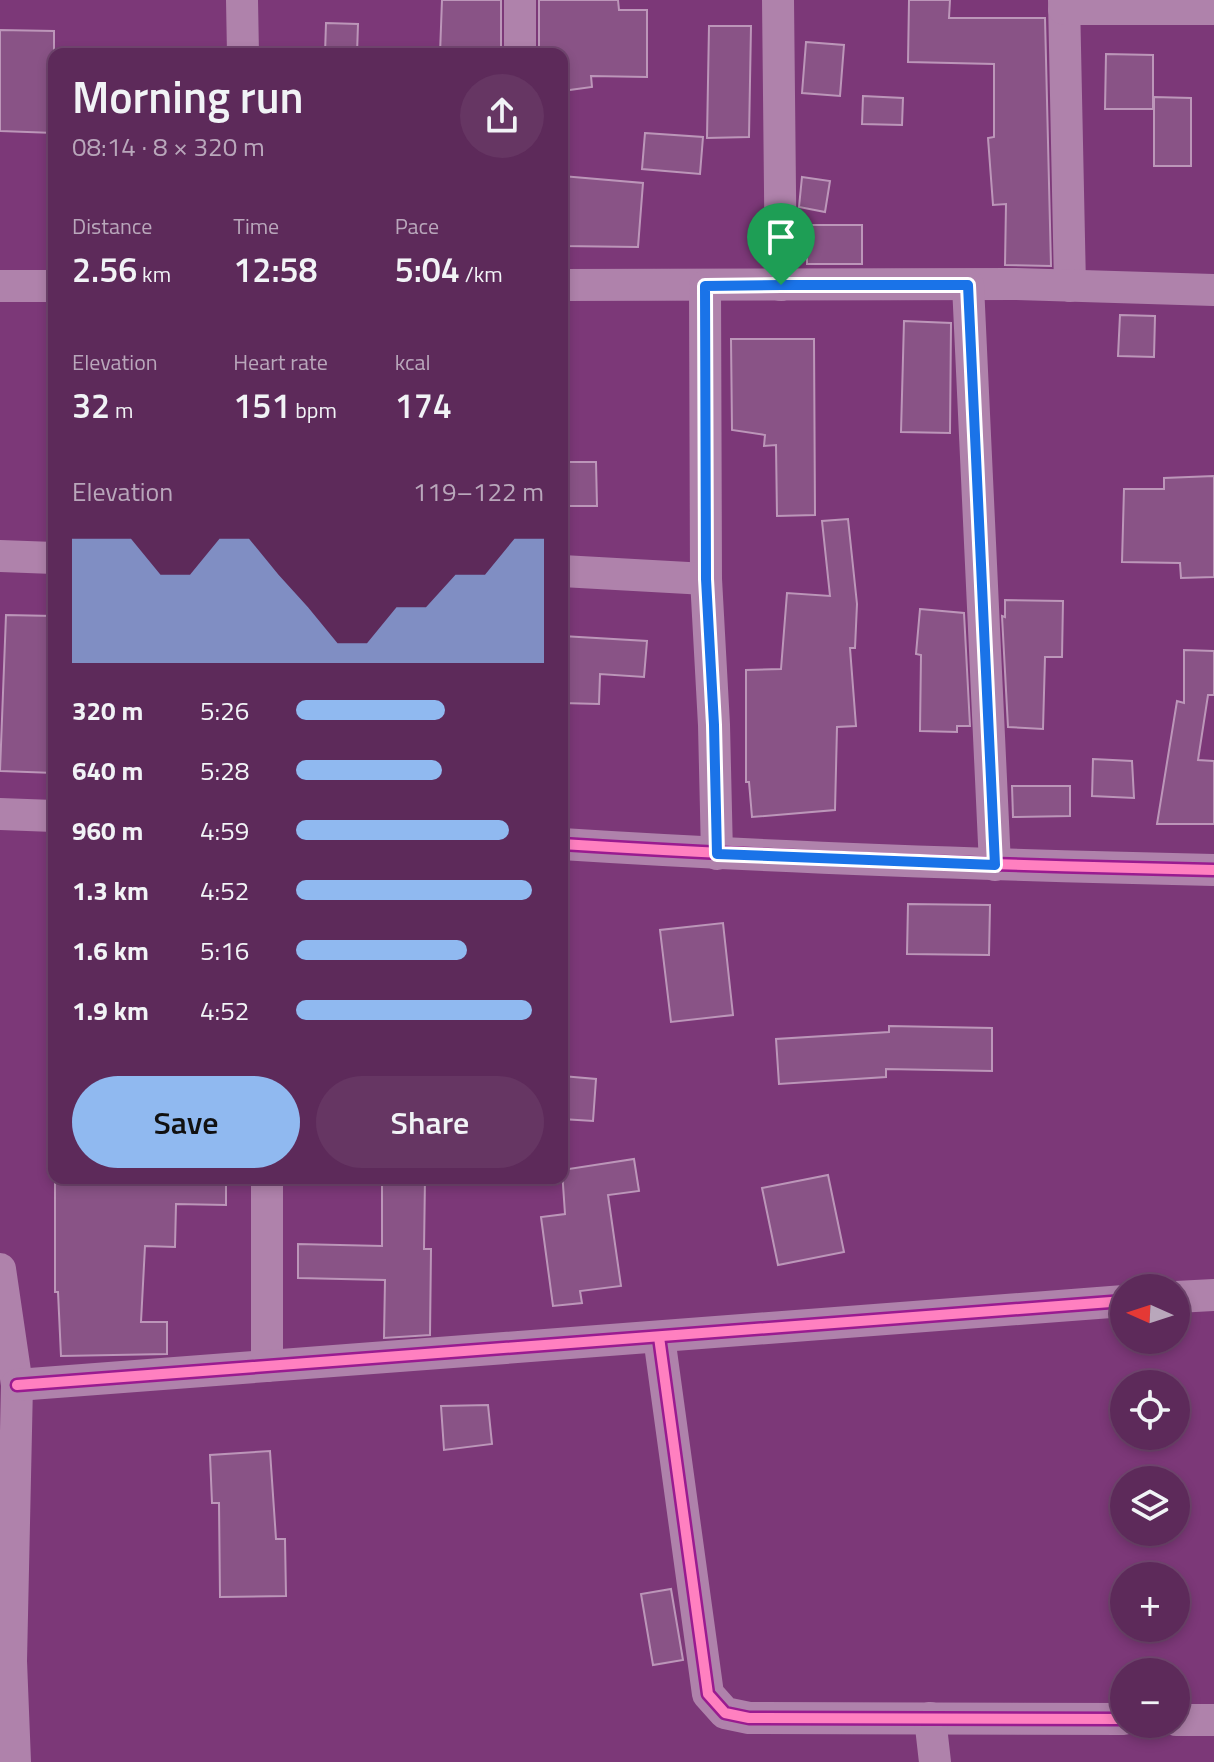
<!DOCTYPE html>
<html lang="en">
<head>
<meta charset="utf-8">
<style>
  body { margin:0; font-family:"Titillium Web",sans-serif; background:#663663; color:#f1f3f6; height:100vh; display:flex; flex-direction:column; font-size:30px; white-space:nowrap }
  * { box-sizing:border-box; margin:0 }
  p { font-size:26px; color:#b9a7bb }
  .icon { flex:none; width:44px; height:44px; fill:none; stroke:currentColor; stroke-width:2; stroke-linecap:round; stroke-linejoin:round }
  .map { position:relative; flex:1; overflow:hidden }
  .sheet { position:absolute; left:48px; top:48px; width:520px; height:1136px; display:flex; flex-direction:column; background:#5d2a5a; border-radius:16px; box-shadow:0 4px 12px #0003,0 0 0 2px #724670 }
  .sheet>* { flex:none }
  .needle { width:52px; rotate:273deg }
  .tools { position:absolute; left:1110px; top:1274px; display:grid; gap:16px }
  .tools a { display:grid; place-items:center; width:80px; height:80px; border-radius:50%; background:#5d2a5a; box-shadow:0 4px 12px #0003,0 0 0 2px #724670; font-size:40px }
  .pin { position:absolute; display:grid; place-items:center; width:68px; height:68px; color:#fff; margin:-82px -34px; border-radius:50% 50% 50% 0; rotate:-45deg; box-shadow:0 0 8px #0007 }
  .pin .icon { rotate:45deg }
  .round { display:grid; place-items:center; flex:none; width:84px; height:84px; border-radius:42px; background:#663663 }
  .summary { display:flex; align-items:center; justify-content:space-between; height:136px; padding:0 24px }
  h1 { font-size:44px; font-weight:600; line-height:60px }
  .figures { display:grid; grid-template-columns:repeat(3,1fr); gap:12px; height:136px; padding:8px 24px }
  .figures div { display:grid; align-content:center }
  .figures b { font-size:34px; font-weight:600 }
  .figures small { font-size:22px; font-weight:400 }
  .figures p { font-size:22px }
  .chart { height:224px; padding:16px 24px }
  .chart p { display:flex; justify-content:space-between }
  .chart svg { width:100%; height:144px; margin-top:8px; fill:#90b9f0; opacity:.7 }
  .cta { display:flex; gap:16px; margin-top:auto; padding:16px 24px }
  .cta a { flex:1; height:92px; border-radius:48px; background:#90b9f0; color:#111; font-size:32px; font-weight:600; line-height:92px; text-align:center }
  .cta a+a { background:#663663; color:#f1f3f6 }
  ul { padding:0 24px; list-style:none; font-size:26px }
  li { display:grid; grid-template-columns:128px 96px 1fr; align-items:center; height:60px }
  li i { height:20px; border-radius:10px; background:#90b9f0 }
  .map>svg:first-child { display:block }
  .building { fill:#895386; stroke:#bc96b9; stroke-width:2 }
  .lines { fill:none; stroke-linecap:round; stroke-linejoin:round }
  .minor { stroke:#af82ab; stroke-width:32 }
  .cycleway-casing { stroke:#991b90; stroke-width:15 }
  .cycleway { stroke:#ff80c0; stroke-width:10 }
  .route-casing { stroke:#fff; stroke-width:16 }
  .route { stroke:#1a73e8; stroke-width:10 }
</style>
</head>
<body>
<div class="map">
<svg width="1214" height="1762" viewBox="0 0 1214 1762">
  <rect width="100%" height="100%" fill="#7c3878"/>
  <g class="building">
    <polygon points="442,0 501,0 501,54 440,54"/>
    <polygon points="539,0 618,0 619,10 647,10 647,77 591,76 592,87 562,91 562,54 539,54"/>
    <polygon points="909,0 950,0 949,18 1045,18 1051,266 1005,265 1006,204 993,205 988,138 994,137 994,64 908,62"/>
    <polygon points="326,23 358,24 357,54 325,54"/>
    <polygon points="709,26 751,26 749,137 707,138"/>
    <polygon points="0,30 54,31 54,133 0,131"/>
    <polygon points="806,42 844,45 840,96 802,93"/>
    <polygon points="1106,54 1153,55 1153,109 1105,109"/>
    <polygon points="863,96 903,98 902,125 862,124"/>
    <polygon points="1154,97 1191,98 1191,166 1154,166"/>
    <polygon points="645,133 703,137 700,174 642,169"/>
    <polygon points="562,176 643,183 638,247 562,246"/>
    <polygon points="802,177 830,181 825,212 799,207"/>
    <rect x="807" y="225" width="55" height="39"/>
    <polygon points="1120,315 1155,316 1154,357 1118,356"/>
    <polygon points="904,321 951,323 950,433 901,432"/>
    <polygon points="731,339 814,339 815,515 777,516 776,445 764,446 765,435 732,430"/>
    <polygon points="562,462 596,462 597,506 562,506"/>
    <polygon points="1214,476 1214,577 1181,578 1180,563 1122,562 1124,489 1164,489 1164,478"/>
    <polygon points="848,519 857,604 855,648 850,648 856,726 837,727 835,810 752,817 749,782 746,782 746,670 781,669 787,593 830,596 822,521"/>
    <polygon points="1005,600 1063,601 1062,657 1045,657 1043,729 1008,727 1002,616 1005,617"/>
    <polygon points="920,609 964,613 970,726 957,726 957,732 920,731 921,655 916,654"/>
    <polygon points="6,615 54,616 54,773 0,771"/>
    <polygon points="562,636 647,641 644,677 600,674 599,704 562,703"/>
    <polygon points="1184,650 1214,651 1214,695 1208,695 1198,760 1214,761 1214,824 1157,824 1177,701 1184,703"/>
    <polygon points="1093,759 1132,761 1134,798 1092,796"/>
    <polygon points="1012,786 1070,786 1070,816 1013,817"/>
    <polygon points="908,904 990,905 989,955 907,954"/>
    <polygon points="723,923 733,1015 671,1022 660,930"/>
    <polygon points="889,1026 992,1028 992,1071 886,1069 886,1077 779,1084 776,1039 889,1032"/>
    <polygon points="562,1076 596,1079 593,1121 562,1119"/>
    <polygon points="634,1159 639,1191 608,1195 621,1286 580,1291 582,1303 553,1306 541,1217 565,1214 562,1170"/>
    <polygon points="828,1175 844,1252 778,1265 762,1188"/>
    <polygon points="55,1178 226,1178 226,1205 176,1204 175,1247 145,1246 141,1322 167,1322 167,1354 61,1356 58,1292 55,1292"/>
    <polygon points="382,1178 425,1178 424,1249 431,1249 430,1335 384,1338 385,1280 298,1278 298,1244 382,1246"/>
    <polygon points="488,1405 492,1444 444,1450 441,1406"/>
    <polygon points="270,1451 276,1539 285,1539 286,1596 220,1597 219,1503 212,1503 210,1455"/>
    <polygon points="671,1589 683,1660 653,1665 641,1594"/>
  </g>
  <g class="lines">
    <g class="minor">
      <polyline points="242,0 243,54"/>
      <polyline points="778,0 781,285"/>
      <polyline points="1064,0 1070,286"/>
      <polyline points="1064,9 1214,9"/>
      <polyline points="520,54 520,0"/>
      <polyline points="562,285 1016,284 1214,290"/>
      <polyline points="968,285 995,865"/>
      <polyline points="0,286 54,286"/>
      <polyline points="705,286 706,579"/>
      <polyline points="0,556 54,558"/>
      <polyline points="562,571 706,579 714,725 717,854"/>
      <polyline points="0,814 54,816"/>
      <path d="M562,844C779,858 996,865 1214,870"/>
      <polyline points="0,1269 17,1385 11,1661 15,1762"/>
      <polyline points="1176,1297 1214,1295"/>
      <polyline points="659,1337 708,1694 725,1713 749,1718 1124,1719"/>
      <polyline points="267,1366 267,1178"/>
      <polyline points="17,1385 1124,1301"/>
      <polyline points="930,1718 935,1762"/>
      <polyline points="1176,1720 1214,1720"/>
    </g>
    <g class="cycleway-casing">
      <g id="cycleway">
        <path d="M562,844C779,858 996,865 1214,870"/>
        <polyline points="659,1337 708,1694 725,1713 749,1718 1124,1719"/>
        <polyline points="17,1385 1124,1301"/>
      </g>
    </g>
    <use href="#cycleway" class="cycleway"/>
  </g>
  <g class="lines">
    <g class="route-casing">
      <polygon id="route" points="781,285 968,285 995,865 717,854 714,725 706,579 705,286"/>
    </g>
    <use href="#route" class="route"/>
  </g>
</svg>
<div class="tools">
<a><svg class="needle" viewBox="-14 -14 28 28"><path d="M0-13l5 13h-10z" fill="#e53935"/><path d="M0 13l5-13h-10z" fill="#b9a7bb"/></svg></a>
<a><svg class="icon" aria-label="locate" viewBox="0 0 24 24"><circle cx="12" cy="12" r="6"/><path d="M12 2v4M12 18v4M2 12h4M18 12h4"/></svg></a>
<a><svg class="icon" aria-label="layers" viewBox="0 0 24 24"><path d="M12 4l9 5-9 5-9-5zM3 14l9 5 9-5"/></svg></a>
<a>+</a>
<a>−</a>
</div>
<div class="pin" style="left:781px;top:285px;background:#1e9e55"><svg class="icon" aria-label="arrive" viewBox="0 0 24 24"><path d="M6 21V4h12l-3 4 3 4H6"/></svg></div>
<section class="sheet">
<div class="summary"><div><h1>Morning run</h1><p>08:14 · 8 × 320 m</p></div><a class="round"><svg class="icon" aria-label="share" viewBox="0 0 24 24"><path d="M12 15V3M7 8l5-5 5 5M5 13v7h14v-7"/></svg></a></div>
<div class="figures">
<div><p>Distance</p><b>2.56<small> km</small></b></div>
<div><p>Time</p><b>12:58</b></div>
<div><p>Pace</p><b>5:04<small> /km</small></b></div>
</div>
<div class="figures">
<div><p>Elevation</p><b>32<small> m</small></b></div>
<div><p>Heart rate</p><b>151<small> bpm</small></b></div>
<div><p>kcal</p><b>174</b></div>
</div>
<div class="chart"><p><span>Elevation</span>119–122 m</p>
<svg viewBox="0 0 160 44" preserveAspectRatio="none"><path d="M0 44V6L10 6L20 6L30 17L40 17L50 6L60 6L70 17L80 27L90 38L100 38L110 27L120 27L130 17L140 17L150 6L160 6V44z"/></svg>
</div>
<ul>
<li><b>320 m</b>5:26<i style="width:60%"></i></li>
<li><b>640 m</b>5:28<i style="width:59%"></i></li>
<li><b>960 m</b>4:59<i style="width:86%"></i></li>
<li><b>1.3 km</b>4:52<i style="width:95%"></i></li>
<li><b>1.6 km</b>5:16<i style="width:69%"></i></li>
<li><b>1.9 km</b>4:52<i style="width:95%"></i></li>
</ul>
<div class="cta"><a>Save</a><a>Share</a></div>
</section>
</div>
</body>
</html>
